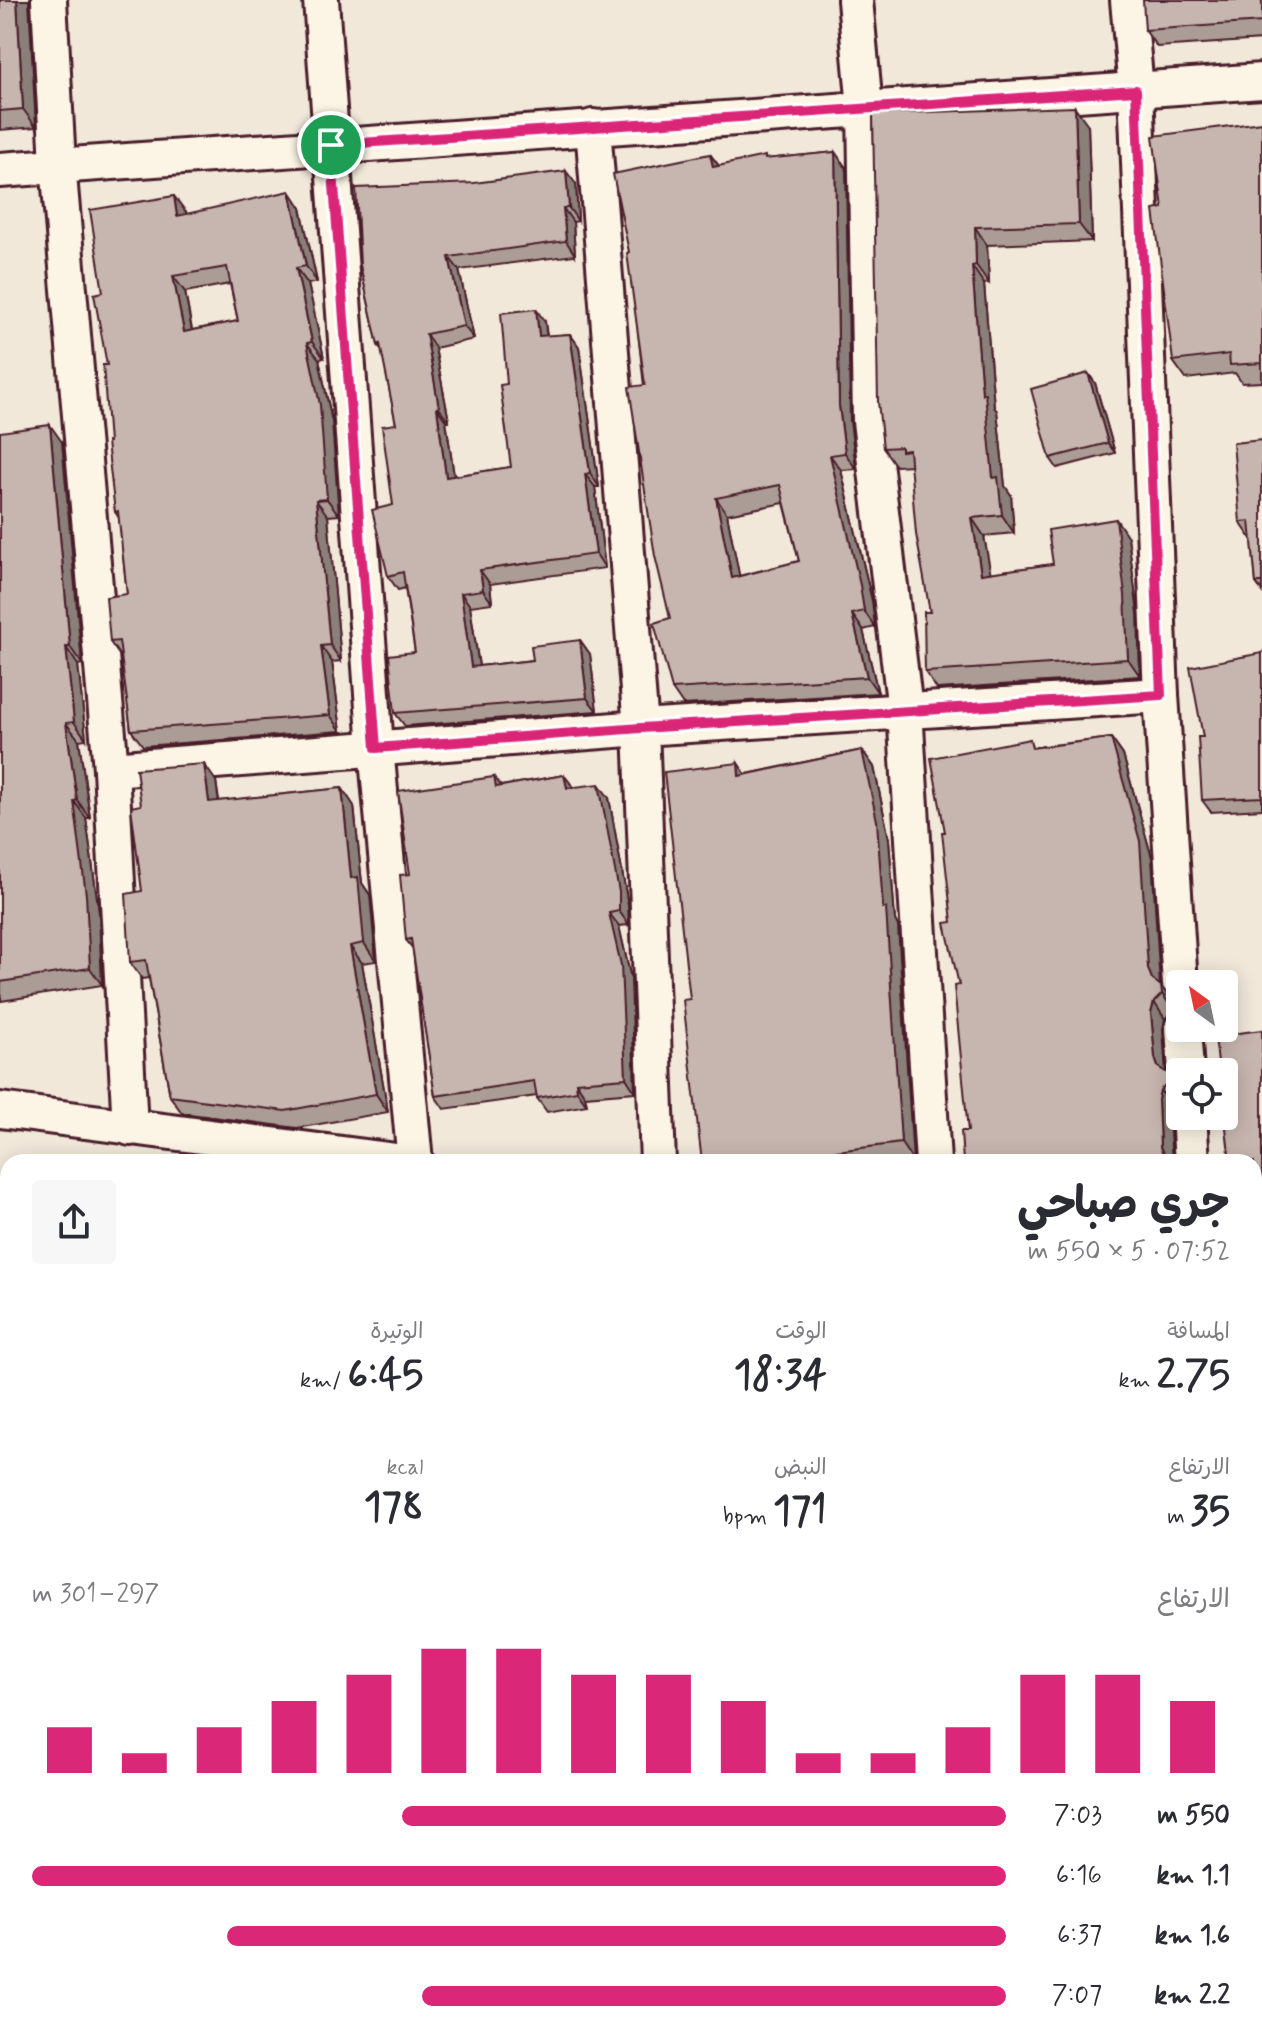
<!DOCTYPE html>
<html lang="ar">
<head>
<meta charset="utf-8">
<style>
  body { margin:0; font-family:Mynerve,"Playpen Sans Arabic",sans-serif; background:#f7f7f7; color:#2b2b33; direction:rtl; height:100vh; display:flex; flex-direction:column; font-size:30px; white-space:nowrap }
  * { box-sizing:border-box; margin:0 }
  p { font-size:26px; color:#7c7c81 }
  .icon { flex:none; width:44px; height:44px; fill:none; stroke:currentColor; stroke-width:2; stroke-linecap:round; stroke-linejoin:round }
  .map { position:relative; flex:1; overflow:hidden; direction:ltr }
  .sheet { position:absolute; left:0px; top:1154px; width:1262px; height:890px; display:flex; flex-direction:column; background:#fff; border-radius:24px 24px 0 0; box-shadow:0 4px 20px #0003; direction:rtl }
  .sheet>* { flex:none }
  .needle { width:52px; rotate:327deg }
  .fabs { position:absolute; left:1166px; top:970px; display:grid; gap:16px }
  .fabs a { display:grid; place-items:center; width:72px; height:72px; border-radius:8px; background:#fff; box-shadow:0 4px 20px #0003; font-size:40px }
  .pin { position:absolute; display:grid; place-items:center; width:68px; height:68px; color:#fff; margin:-34px; border:4px solid #fff; border-radius:50%; box-shadow:0 2px 8px #0007 }
  .round { display:grid; place-items:center; flex:none; width:84px; height:84px; border-radius:8px; background:#f7f7f7 }
  .summary { display:flex; align-items:center; justify-content:space-between; height:136px; padding:0 32px }
  h1 { font-size:44px; font-weight:700; line-height:60px }
  .metrics { display:grid; grid-template-columns:repeat(3,1fr); gap:12px; height:136px; padding:8px 32px }
  .metrics div { display:grid; align-content:center }
  .metrics b { font-size:40px; font-weight:700 }
  .metrics small { font-size:22px; font-weight:400 }
  .metrics p { font-size:22px }
  .chart { height:224px; padding:16px 32px }
  .chart p { display:flex; justify-content:space-between }
  .chart svg { width:100%; height:144px; margin-top:8px; stroke:#db2777; stroke-width:6 }
  ul { padding:0 32px; list-style:none; font-size:26px }
  li { display:grid; grid-template-columns:128px 96px 1fr; align-items:center; height:60px }
  li i { height:20px; border-radius:10px; background:#db2777 }
  .map>svg:first-child { display:block }
  .lines { fill:none; stroke-linecap:round; stroke-linejoin:round }
  .minor-casing { stroke:#4a1f2b; stroke-width:40 }
  .primary-casing { stroke:#4a1f2b; stroke-width:50 }
  .minor { stroke:#fcf5e5; stroke-width:34 }
  .primary { stroke:#fcf5e5; stroke-width:44 }
  .wall { fill:#ab9d96; stroke:#4a1f2b; stroke-width:2; fill-rule:evenodd }
  .shaded-wall { fill:#8b7f7a; stroke:#4a1f2b; stroke-width:2 }
  .building { fill:#c7b6af; stroke:#4a1f2b; stroke-width:2; fill-rule:evenodd }
  .route-casing { stroke:#fff; stroke-width:16 }
  .route { stroke:#db2777; stroke-width:10 }
</style>
</head>
<body>
<div class="map">
<svg width="1262" height="2043" viewBox="0 0 1262 2043">
  <rect width="100%" height="100%" fill="#f1e8da"/>
  <filter id="ink" filterUnits="userSpaceOnUse"><feTurbulence type="fractalNoise" baseFrequency=".0125" numOctaves="2"/><feDisplacementMap in="SourceGraphic" scale="16" xChannelSelector="R" yChannelSelector="G"/><feConvolveMatrix kernelMatrix="1 2 1 2 8 2 1 2 1" color-interpolation-filters="sRGB"/></filter>
  <g filter="url(#ink)">
    <g class="lines">
      <g class="minor-casing">
        <g id="minor">
          <polyline points="49,0 58,164 111,769 130,1128"/>
          <polyline points="321,0 376,748 415,1162"/>
          <polyline points="855,0 865,108 870,421 905,710 933,1162"/>
          <polyline points="1128,0 1136,90 1161,695"/>
          <polyline points="593,127 641,728 658,1162"/>
          <polyline points="0,170 1262,81"/>
          <polyline points="111,769 641,728 1161,695 1180,984"/>
          <polyline points="1183,1028 1186,1072"/>
          <polyline points="0,1110 404,1162"/>
          <polyline points="1189,1116 1192,1162"/>
          <polyline points="1254,1303 1262,1303"/>
          <polyline points="0,1560 8,1561"/>
          <polyline points="1254,1699 1262,1700"/>
          <polyline points="0,1774 8,1775"/>
          <polyline points="0,1947 8,1948"/>
          <polyline points="755,2036 843,2043"/>
          <polyline points="538,2043 539,2036"/>
          <polyline points="578,2043 579,2036"/>
        </g>
      </g>
      <g class="primary-casing">
        <g id="primary">
          <polyline points="0,1396 8,1397"/>
          <polyline points="1254,1564 1262,1566"/>
        </g>
      </g>
      <use href="#minor" class="minor"/>
      <use href="#primary" class="primary"/>
    </g>
    <g class="wall">
      <polygon points="0,0 29,0 36,127 0,130"/>
      <polygon points="1262,0 1262,40 1157,47 1145,30"/>
      <polygon points="873,114 1088,125 1092,241 987,245 989,283 984,284 994,407 997,411 1005,486 1011,495 1014,533 984,536 990,573 1053,564 1128,537 1138,613 1140,676 937,689 925,672 930,612 911,465 896,466 883,448"/>
      <polygon points="1262,122 1262,382 1242,383 1235,373 1186,379 1173,361"/>
      <path d="M835,152L846,168L850,421L856,469L841,470L872,601L875,627L863,630L878,693L683,705L672,689L670,618L629,252L710,154L719,166L766,159ZM784,503L799,561L739,576L727,514Z"/>
      <polygon points="576,184 578,221 573,222 575,255 459,270 474,339 435,348 449,421 446,421 454,476 511,467 507,384 545,322 547,336 570,334 579,347 599,487 595,487 605,568 490,584 492,603 470,606 479,666 533,660 580,640 590,654 597,711 405,726 395,713 415,652 405,588 398,590 388,576 393,505 396,424 382,351 378,345 360,265"/>
      <path d="M301,208L317,282L308,284L324,358L319,359L332,422L339,515L328,516L341,661L332,662L341,731L143,746L131,730L122,659L110,642L127,594L119,518L115,512L109,442L107,365L103,292L186,212V214ZM230,284L238,321L192,330L185,292Z"/>
      <polygon points="1088,373 1095,383 1115,453 1057,468 1050,458"/>
      <polygon points="0,432 62,442 82,664 78,665 86,739 79,740 90,818 86,818 99,913 102,985 1,1001"/>
      <polygon points="1262,440 1262,592 1256,583 1252,537 1250,537 1240,522"/>
      <polygon points="1262,653 1262,809 1211,812 1202,800 1203,737"/>
      <polygon points="1111,738 1123,755 1152,858 1160,985 1173,1002 1174,1011 1165,1019 1163,1029 1166,1072 1180,1090 1180,1099 1172,1106 1169,1117 1172,1162 963,1162 968,1131 959,985 952,922 1036,747"/>
      <polygon points="862,750 874,767 889,839 895,920 898,926 913,1161 702,1162 690,999 746,774"/>
      <polygon points="564,775 573,787 609,798 628,905 629,925 619,926 631,979 635,1092 585,1096 587,1105 547,1112 537,1098 537,1096 444,1109 435,1096 413,949 406,940 410,874 494,777 501,786"/>
      <polygon points="216,781 219,801 342,788 354,806 362,883 370,895 376,961 362,963 388,1112 297,1128 182,1113 170,1096 149,978 142,979 130,962 142,891 141,805"/>
      <polygon points="1262,1030 1262,1283 1254,1283 1254,1162"/>
      <polygon points="0,1232 8,1233 8,1301 0,1300"/>
      <rect x="0" y="1582" width="8" height="173"/>
      <polygon points="1254,1737 1262,1738 1262,1890 1254,1888"/>
      <polygon points="8,1771 8,1929 0,1927 0,1775 4,1775"/>
    </g>
    <g class="shaded-wall">
      <polygon points="17,0 29,0 36,127 23,109"/>
      <polygon points="1075,107 1088,125 1092,241 1079,224"/>
      <polygon points="835,152 846,168 850,421 856,469 845,453 839,406"/>
      <polygon points="710,154 722,170 713,167"/>
      <polygon points="566,171 576,184 578,221 569,208"/>
      <polygon points="290,191 301,208 317,282 306,266"/>
      <polygon points="174,196 186,212 189,232 177,216"/>
      <polygon points="563,208 573,222 575,255 566,241"/>
      <polygon points="975,227 987,245 989,283 976,265"/>
      <polygon points="449,257 459,270 474,339 464,326"/>
      <polygon points="972,266 984,284 994,407 997,411 1005,486 1011,495 1014,533 1002,515 993,478 982,394"/>
      <polygon points="296,268 308,284 324,358 312,342"/>
      <polygon points="173,276 185,292 195,349 184,332"/>
      <polygon points="536,309 545,322 548,350 539,336"/>
      <polygon points="426,334 435,348 449,421 439,408"/>
      <polygon points="570,334 579,347 599,487 590,473"/>
      <polygon points="307,343 319,359 332,422 339,515 327,499"/>
      <polygon points="1088,373 1095,383 1115,453 1108,443"/>
      <polygon points="437,408 446,421 456,490 446,477"/>
      <polygon points="50,425 62,442 82,664 70,647"/>
      <polygon points="830,455 841,470 872,601 875,627 864,611"/>
      <polygon points="585,474 595,487 605,568 596,554"/>
      <polygon points="716,498 727,514 743,594 732,578"/>
      <polygon points="316,500 328,516 341,661 330,645"/>
      <polygon points="972,518 984,536 994,592 981,574"/>
      <polygon points="1116,519 1128,537 1138,613 1140,676 1128,659"/>
      <polygon points="480,570 490,584 492,603 483,590"/>
      <polygon points="461,593 470,606 481,681 471,667"/>
      <polygon points="852,614 863,630 878,693 867,677"/>
      <polygon points="580,640 590,654 597,711 587,698"/>
      <polygon points="321,646 332,662 341,731 330,715"/>
      <polygon points="66,647 78,665 86,739 74,722"/>
      <polygon points="66,723 79,740 90,818 77,800"/>
      <polygon points="1111,738 1123,755 1152,858 1160,985 1173,1002 1174,1011 1152,979 1148,969"/>
      <polygon points="862,750 874,767 889,839 895,920 898,926 913,1161 901,1143 883,908"/>
      <polygon points="738,763 750,781 739,776"/>
      <polygon points="204,764 216,781 221,820 209,802"/>
      <polygon points="564,775 574,788 567,788"/>
      <polygon points="599,784 609,798 628,905 629,925 619,911"/>
      <polygon points="342,788 354,806 362,883 370,895 376,961 364,943 351,878"/>
      <polygon points="74,801 86,818 99,913 102,985 90,968"/>
      <polygon points="609,913 619,926 631,979 635,1092 626,1078"/>
      <polygon points="350,946 362,963 388,1112 376,1094"/>
      <polygon points="1154,1002 1165,1019 1163,1029 1166,1074 1170,1084 1158,1067 1155,1058 1151,1013"/>
      <polygon points="1169,1074 1180,1090 1180,1096 1170,1082"/>
      <polygon points="576,1082 585,1096 587,1105 577,1091"/>
      <polygon points="1160,1090 1172,1106 1169,1117 1172,1162 1168,1162 1160,1147 1158,1100"/>
      <polygon points="510,2036 519,2036 518,2043 515,2043"/>
      <polygon points="1092,2036 1101,2036 1101,2043 1097,2043"/>
    </g>
    <g class="building">
      <polygon points="0,0 17,0 23,109 0,111"/>
      <polygon points="1143,0 1262,0 1262,22 1145,30"/>
      <polygon points="1075,107 1079,224 975,227 976,265 972,266 982,394 985,393 993,478 998,477 1002,515 972,518 981,574 1053,564 1048,530 1116,519 1125,595 1128,659 925,672 924,612 930,612 916,534 909,450 901,451 901,447 883,448 878,402 873,114"/>
      <polygon points="1262,122 1262,363 1230,365 1229,354 1173,361 1154,210 1163,208 1153,136"/>
      <path d="M835,152L839,406L845,453L830,455L860,585L864,611L852,614L867,677L672,689L654,623L670,618L655,556L629,387L645,385L627,253L629,252L613,174L710,154L713,167L765,156V159ZM780,485L799,561L732,578L716,498Z"/>
      <polygon points="566,171 569,208 563,208 566,241 449,257 464,326 426,334 439,408 437,408 446,477 511,467 500,385 507,384 501,313 536,309 539,336 570,334 590,473 585,474 596,554 480,570 483,590 461,593 471,667 533,660 531,646 580,640 587,698 395,713 389,655 415,652 403,572 388,576 372,510 393,505 382,426 396,424 380,344 378,345 360,265 356,188 474,183"/>
      <path d="M290,191L306,266L296,268L312,342L307,343L320,405L327,499L316,500L330,645L321,646L330,715L131,730L119,641L110,642L106,597L127,594L118,511L115,512L107,442H109L103,365H107L94,294L103,292L90,210L174,196L177,216ZM227,267L238,321L184,332L173,276Z"/>
      <polygon points="1088,373 1108,443 1050,458 1031,389"/>
      <polygon points="50,425 70,647 66,647 74,722 66,723 77,800 74,801 86,895 90,968 0,982 0,432"/>
      <polygon points="1262,440 1262,583 1256,583 1250,521 1240,522 1233,443"/>
      <polygon points="1262,653 1262,797 1202,800 1198,737 1203,737 1190,667"/>
      <polygon points="1111,738 1140,841 1148,969 1152,979 1161,986 1162,994 1154,1002 1151,1013 1155,1058 1158,1067 1169,1074 1170,1082 1160,1090 1158,1100 1160,1147 1164,1157 1170,1162 963,1162 961,1131 968,1131 954,986 959,985 945,923 952,922 942,832 945,832 931,758 1030,739 1032,748"/>
      <polygon points="862,750 877,821 883,908 886,908 901,1143 747,1162 702,1162 683,1000 690,999 664,772 738,763 739,776"/>
      <polygon points="204,764 209,802 342,788 351,878 358,877 364,943 350,946 376,1094 285,1111 170,1096 146,960 130,962 126,894 142,891 131,807 141,805 136,769"/>
      <polygon points="564,775 567,788 599,784 619,892 619,911 609,913 621,965 626,1078 576,1082 577,1091 537,1098 534,1081 435,1096 411,939 406,940 400,875 410,874 398,791 494,777 496,787"/>
      <polygon points="1262,1030 1262,1196 1261,1196 1262,1265 1254,1265 1254,1162 1230,1162 1224,1111 1224,1072 1219,1072 1215,1036"/>
      <polygon points="0,1232 8,1233 8,1277 0,1276"/>
      <polygon points="0,1582 8,1582 8,1742 0,1738"/>
      <polygon points="1254,1737 1262,1738 1262,1876 1260,1874 1254,1872"/>
      <polygon points="8,1771 8,1915 7,1914 0,1912 0,1775 4,1775"/>
      <polygon points="1262,1904 1262,2043 1111,2043 1115,2042 1123,2036 1254,2036 1254,1909"/>
      <polygon points="8,1944 8,2036 139,2036 143,2043 0,2043 0,1949 2,1949"/>
      <polygon points="385,2036 510,2036 511,2039 511,2043 384,2043"/>
      <polygon points="645,2036 737,2036 815,2043 644,2043"/>
      <polygon points="846,2036 1092,2036 1095,2040 1102,2043 834,2043 839,2042"/>
    </g>
  </g>
  <g class="lines" filter="url(#ink)">
    <g class="route-casing">
      <polygon id="route" points="1136,90 1161,695 641,728 376,748 331,145"/>
    </g>
    <use href="#route" class="route"/>
  </g>
</svg>
<div class="fabs">
<a><svg class="needle" viewBox="-14 -14 28 28"><path d="M0-13l5 13h-10z" fill="#e53935"/><path d="M0 13l5-13h-10z" fill="#7c7c81"/></svg></a>
<a><svg class="icon" aria-label="locate" viewBox="0 0 24 24"><circle cx="12" cy="12" r="6"/><path d="M12 2v4M12 18v4M2 12h4M18 12h4"/></svg></a>
</div>
<div class="pin" style="left:331px;top:145px;background:#1e9e55"><svg class="icon" aria-label="arrive" viewBox="0 0 24 24"><path d="M6 21V4h12l-3 4 3 4H6"/></svg></div>
<section class="sheet">
<div class="summary"><div><h1>جري صباحي</h1><p>07:52 · 5 × 550 m</p></div><a class="round"><svg class="icon" aria-label="share" viewBox="0 0 24 24"><path d="M12 15V3M7 8l5-5 5 5M5 13v7h14v-7"/></svg></a></div>
<div class="metrics">
<div><p>المسافة</p><b>2.75<small> km</small></b></div>
<div><p>الوقت</p><b>18:34</b></div>
<div><p>الوتيرة</p><b>6:45<small> /km</small></b></div>
</div>
<div class="metrics">
<div><p>الارتفاع</p><b>35<small> m</small></b></div>
<div><p>النبض</p><b>171<small> bpm</small></b></div>
<div><p>kcal</p><b>178</b></div>
</div>
<div class="chart"><p><span>الارتفاع</span>297–301 m</p>
<svg viewBox="0 0 160 44" preserveAspectRatio="none"><path d="M5 44V30M15 44V38M25 44V30M35 44V22M45 44V14M55 44V6M65 44V6M75 44V14M85 44V14M95 44V22M105 44V38M115 44V38M125 44V30M135 44V14M145 44V14M155 44V22"/></svg>
</div>
<ul>
<li><b>550 m</b>7:03<i style="width:62%"></i></li>
<li><b>1.1 km</b>6:16<i style="width:100%"></i></li>
<li><b>1.6 km</b>6:37<i style="width:80%"></i></li>
<li><b>2.2 km</b>7:07<i style="width:60%"></i></li>
</ul>
</section>
</div>
</body>
</html>
